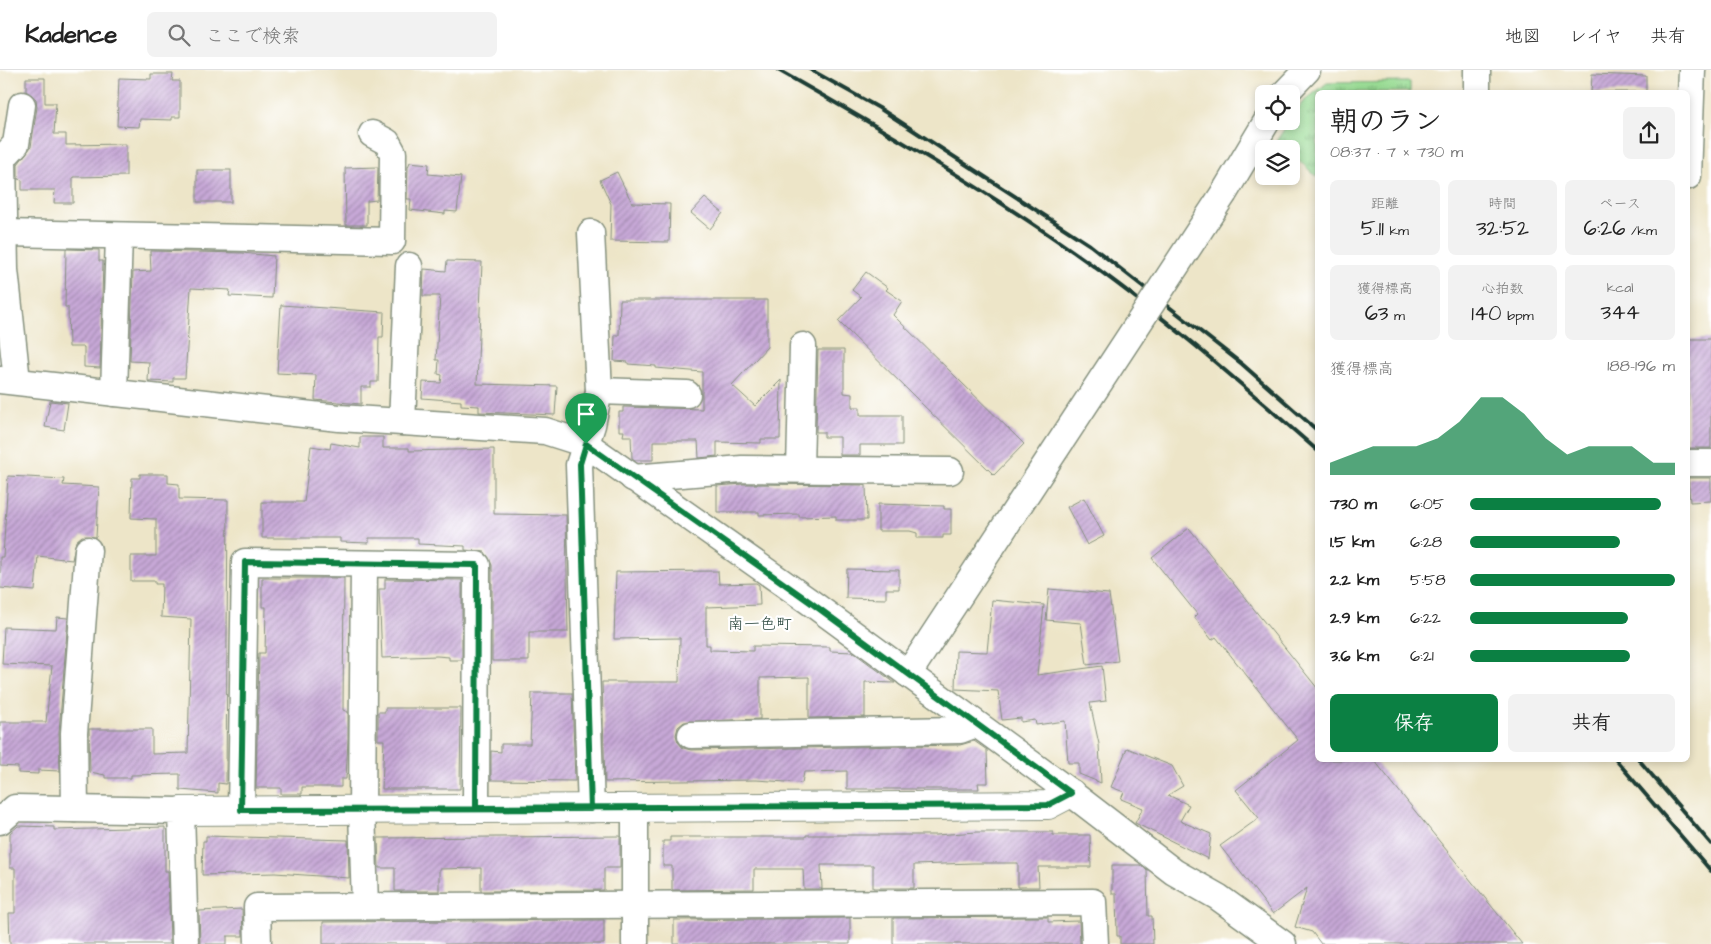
<!DOCTYPE html>
<html lang="ja">
<head>
<meta charset="utf-8">
<style>
  body { margin:0; font-family:"Architects Daughter","Klee One",sans-serif; background:#f2f2f2; color:#222; height:100vh; display:flex; flex-direction:column; font-size:19px; white-space:nowrap }
  * { box-sizing:border-box; margin:0 }
  p { font-size:16px; color:#767676 }
  .icon { flex:none; width:28px; height:28px; fill:none; stroke:currentColor; stroke-width:2; stroke-linecap:round; stroke-linejoin:round }
  .map { position:relative; flex:1; overflow:hidden }
  .panel { position:absolute; left:1315px; top:20px; width:375px; height:672px; display:flex; flex-direction:column; background:#fff; border-radius:8px; box-shadow:0 2px 8px #0003 }
  .panel>* { flex:none }
  .controls { position:absolute; left:1255px; top:15px; display:grid; gap:10px }
  .controls a { display:grid; place-items:center; width:45px; height:45px; border-radius:8px; background:#fff; box-shadow:0 2px 8px #0003; font-size:25px }
  .pin { position:absolute; display:grid; place-items:center; width:42px; height:42px; color:#fff; margin:-51px -21px; border-radius:50% 50% 50% 0; rotate:-45deg; box-shadow:0 0 5px #0007 }
  .pin .icon { rotate:45deg }
  .round { display:grid; place-items:center; flex:none; width:52px; height:52px; border-radius:8px; background:#f2f2f2 }
  .overview { display:flex; align-items:center; justify-content:space-between; height:85px; padding:0 15px }
  h1 { font-size:28px; font-weight:600; line-height:38px }
  .stats { display:grid; grid-template-columns:repeat(3,1fr); gap:8px; height:85px; padding:5px 15px }
  .stats div { display:grid; align-content:center; border-radius:8px; background:#f2f2f2; text-align:center }
  .stats b { font-size:21px; font-weight:600 }
  .stats small { font-size:14px; font-weight:400 }
  .stats p { font-size:14px }
  .chart { height:140px; padding:10px 15px }
  .chart p { display:flex; justify-content:space-between }
  .chart svg { width:100%; height:90px; margin-top:5px; fill:#0b8043; opacity:.7 }
  .button { display:flex; gap:10px; margin-top:auto; padding:10px 15px }
  .button a { flex:1; height:58px; border-radius:8px; background:#0b8043; color:#fff; font-size:20px; font-weight:600; line-height:58px; text-align:center }
  .button a+a { background:#f2f2f2; color:#222 }
  ul { padding:0 15px; list-style:none; font-size:16px }
  li { display:grid; grid-template-columns:80px 60px 1fr; align-items:center; height:38px }
  li i { height:12px; border-radius:6px; background:#0b8043 }
  header { display:flex; align-items:center; gap:30px; box-sizing:border-box; height:70px; padding:0 25px; background:#fff; border-bottom:1px solid #e0e0e0 }
  header strong { font-size:24px }
  nav { display:flex; gap:28px; margin-inline-start:auto; font-size:18px }
  .search { width:350px; height:45px; background:#f2f2f2; display:flex; align-items:center; gap:12px; box-sizing:border-box; padding:0 18px; border-radius:8px; color:#767676; font-size:19px }
  .map>svg:first-child { display:block }
  .park { fill:url(#park-tufts); stroke:#5c8c64 }
  .building { fill:url(#building-hatch) }
  .lines { fill:none; stroke-linecap:round; stroke-linejoin:round }
  .minor-casing { stroke:#86917e; stroke-width:29 }
  .tertiary-casing { stroke:#86917e; stroke-width:30 }
  .minor { stroke:#fff; stroke-width:26 }
  .tertiary { stroke:#fff; stroke-width:28 }
  .rail { stroke:#1f3d34; stroke-width:4 }
  .minor-bridge-casing { stroke:#86917e; stroke-width:29; stroke-linecap:butt }
  .minor-bridge { stroke:#fff; stroke-width:26 }
  .route-casing { stroke:#fff; stroke-width:10 }
  .route { stroke:#0b8043; stroke-width:6 }
  .labels { text-anchor:middle; stroke-width:4.5; stroke-linejoin:round; paint-order:stroke }
  .quarter-label { font-size:16px; fill:#1f3d34; stroke:#fff }
</style>
</head>
<body>
<header>
<strong>Kadence</strong>
<div class="search"><svg class="icon" aria-label="search" viewBox="0 0 24 24"><circle cx="10" cy="10" r="6"/><path d="M15 15l6 6"/></svg>ここで検索</div>
<nav><a>地図</a><a>レイヤ</a><a>共有</a></nav>
</header>
<div class="map">
<svg width="1711" height="874" viewBox="0 0 1711 874">
  <defs>
    <pattern id="park-tufts" width="24" height="20" patternUnits="userSpaceOnUse" patternTransform="scale(1.25)"><rect width="24" height="20" fill="#98db93"/><path d="M3 7l-1-3M5 7V3M7 7l1-3M15 17l-1-3M17 17v-4M19 17l1-3" fill="none" stroke="#7bb379"/></pattern>
    <pattern id="building-hatch" width="6" height="6" patternUnits="userSpaceOnUse" patternTransform="scale(1.25)"><rect width="6" height="6" fill="#c7a8d7"/><path d="M-1 1l2-2M0 6l6-6M5 7l2-2" fill="none" stroke="#a18aaf"/></pattern>
  </defs>
  <rect width="100%" height="100%" fill="#fff"/>
  <filter id="ink" filterUnits="userSpaceOnUse"><feTurbulence type="fractalNoise" baseFrequency=".02" numOctaves="2"/><feDisplacementMap in="SourceGraphic" scale="10" xChannelSelector="R" yChannelSelector="G"/><feConvolveMatrix kernelMatrix="1 2 1 2 8 2 1 2 1" color-interpolation-filters="sRGB"/></filter>
  <filter id="wash" filterUnits="userSpaceOnUse"><feTurbulence type="fractalNoise" baseFrequency=".0096" numOctaves="4" result="noise"/><feDisplacementMap in="SourceGraphic" scale="20" xChannelSelector="R" yChannelSelector="G"/><feGaussianBlur stdDeviation="1.12" result="paint"/><feColorMatrix in="noise" values="0 0 0 0 0 0 0 0 0 0 0 0 0 0 0 0 0 1.4 0 .05"/><feComposite in="paint" operator="in"/></filter>
  <g filter="url(#wash)">
    <rect width="100%" height="100%" fill="#ede5c8"/>
    <polygon class="park" points="1410,12 1410,22 1318,22 1317,107 1291,83 1291,79 1287,79 1277,70 1302,33 1327,13"/>
    <g id="blocks">
      <g class="building">
        <polygon points="151,4 173,4 172,11 180,11 180,47 172,47 172,50 140,49 139,57 117,56 119,8 151,9"/>
        <polygon points="1592,4 1646,6 1646,22 1591,22"/>
        <polygon points="26,8 45,8 45,33 56,33 54,64 66,64 66,75 126,74 126,106 73,107 73,133 54,133 55,120 22,120 22,110 18,109 18,94 31,77 37,37 36,29 26,21"/>
        <polygon points="410,92 429,94 428,104 461,107 457,142 445,141 445,144 410,140 411,129 407,129 408,97"/>
        <polygon points="378,97 377,130 367,131 367,155 346,155 345,98"/>
        <rect x="197" y="100" width="34" height="32"/>
        <polygon points="617,102 632,133 670,134 669,172 610,171 611,134 600,110"/>
        <polygon points="705,128 723,143 710,159 691,143"/>
        <polygon points="66,179 99,180 99,191 103,191 100,298 84,297 84,277 69,277 68,237 65,237"/>
        <polygon points="150,181 242,183 274,186 272,228 229,226 230,220 191,218 185,308 173,308 173,312 148,311 149,292 130,291 133,202 151,201"/>
        <polygon points="447,191 482,192 477,314 557,316 555,345 479,342 479,336 461,335 461,331 422,328 423,312 441,313 442,305 438,304 439,290 436,290 440,226 423,226 424,199 446,201"/>
        <polygon points="866,202 888,218 886,220 902,231 893,245 1024,374 994,405 838,251 861,227 852,220"/>
        <polygon points="620,230 767,230 767,277 732,315 755,336 781,310 780,369 761,369 761,373 717,372 717,386 699,388 698,371 653,371 653,390 635,390 632,388 631,366 623,366 624,361 619,361 619,342 623,342 623,337 702,339 702,302 656,298 656,296 628,294 628,292 614,291 615,265 619,265"/>
        <polygon points="281,235 384,242 383,267 379,267 378,312 371,312 371,317 361,317 361,334 315,330 316,305 277,303"/>
        <rect x="1688" y="269" width="23" height="109"/>
        <polygon points="818,280 844,280 844,323 852,324 852,337 860,337 860,345 902,345 902,375 860,375 860,385 840,385 840,367 824,367 824,362 816,362"/>
        <polygon points="50,331 68,333 64,360 45,357"/>
        <polygon points="360,367 383,367 383,378 409,378 409,381 494,379 494,444 566,445 568,562 529,562 529,591 492,591 492,495 485,482 465,480 465,476 418,474 418,468 369,468 369,473 340,472 340,468 262,468 262,432 304,432 311,376 330,379 331,373 360,378"/>
        <polygon points="140,404 168,404 168,413 179,414 179,429 228,430 226,714 218,713 218,723 180,720 180,704 131,705 131,708 105,708 105,705 90,702 89,659 152,659 152,684 188,683 191,549 161,547 162,514 155,514 155,511 131,511 131,486 156,486 156,449 131,448 132,408 140,408"/>
        <polygon points="8,406 64,409 63,415 99,417 96,467 82,466 76,471 72,490 38,486 35,521 0,518 0,487 3,487"/>
        <polygon points="1688,408 1711,408 1711,431 1690,432"/>
        <polygon points="743,414 866,415 867,450 836,450 836,446 799,447 799,444 759,445 759,442 717,442 717,416"/>
        <polygon points="1084,428 1104,466 1087,475 1067,437"/>
        <polygon points="878,434 944,436 944,439 951,439 951,465 943,465 943,468 917,468 917,463 910,461 878,461"/>
        <polygon points="1189,458 1318,619 1318,690 1374,690 1522,874 1321,874 1312,862 1295,857 1307,818 1273,844 1220,776 1259,748 1236,720 1298,670 1216,567 1212,570 1194,547 1197,544 1152,488"/>
        <polygon points="847,499 899,500 899,519 886,519 886,529 846,528"/>
        <polygon points="718,501 719,514 756,513 759,515 760,535 706,537 706,575 710,575 710,580 753,581 753,576 830,577 830,581 853,582 895,613 865,612 865,647 809,648 809,607 760,608 760,649 684,652 678,657 676,665 678,672 683,678 691,680 960,675 974,671 987,680 988,713 978,713 979,719 847,719 847,701 804,702 802,713 756,710 605,712 602,612 679,612 680,568 614,569 616,502"/>
        <polygon points="262,508 344,508 343,640 348,642 348,669 346,709 341,709 341,717 302,717 302,724 281,724 281,718 256,718 259,583 265,583 266,537 262,537"/>
        <polygon points="385,509 462,510 462,590 449,590 449,587 437,586 382,588 379,519 385,519"/>
        <polygon points="1049,519 1109,524 1118,591 1087,595 1081,553 1046,550"/>
        <polygon points="992,530 1044,535 1037,605 1102,596 1106,631 1090,633 1099,674 1101,713 1079,704 1079,693 1068,693 1065,651 1036,655 1035,650 1021,652 1021,648 1002,650 998,621 955,619 956,581 987,582"/>
        <polygon points="57,547 68,548 59,662 60,701 38,700 38,704 18,703 18,697 0,696 0,652 46,652 52,596 2,594 4,557 56,559"/>
        <polygon points="532,623 572,623 575,711 491,710 491,681 501,682 501,674 530,674"/>
        <polygon points="385,638 461,638 460,719 382,719 384,670 378,670 378,642 385,642"/>
        <polygon points="1127,678 1172,696 1183,716 1168,725 1189,735 1180,751 1211,764 1208,789 1135,753 1143,738 1121,729 1124,722 1111,717"/>
        <polygon points="18,756 54,757 54,760 165,757 165,801 168,801 170,874 10,874 9,843 15,843 15,798 10,798 10,763"/>
        <polygon points="977,762 1053,762 1053,765 1090,765 1091,797 1038,797 1039,817 1018,817 1018,793 973,793 914,795 914,818 873,818 873,795 821,795 822,819 804,819 803,799 754,799 754,819 672,820 672,796 663,796 663,771 670,771 670,767 806,767 806,765 936,765"/>
        <polygon points="206,766 348,770 349,808 275,803 202,805 203,771 206,771"/>
        <polygon points="620,766 620,798 604,798 604,820 481,821 481,798 439,799 439,821 395,821 395,798 379,798 378,768"/>
        <polygon points="1112,795 1140,795 1147,800 1148,846 1152,846 1153,874 1120,874 1120,866 1117,866 1116,824 1112,824"/>
        <polygon points="242,839 243,866 227,866 227,874 200,874 199,841"/>
        <polygon points="1048,847 1048,852 1079,851 1080,874 893,874 893,848"/>
        <polygon points="850,848 850,874 674,874 674,850"/>
        <polygon points="604,850 604,874 323,874 323,852"/>
      </g>
    </g>
  </g>
  <g filter="url(#ink)">
    <use href="#blocks" fill-opacity="0" stroke="#86917e" stroke-width="1"/>
    <g class="lines">
      <g class="minor-casing">
        <g id="minor">
          <polyline points="1477,0 1477,22"/>
          <polyline points="1284,24 1307,0"/>
          <polyline points="1688,106 1692,0"/>
          <polyline points="1224,123 1267,51"/>
          <polyline points="4,163 392,171 393,83 387,72 372,64"/>
          <polyline points="0,310 339,348 545,361 586,374 810,532 1071,723 1174,802 1218,827 1283,874"/>
          <polyline points="17,311 5,200 3,88 16,74 22,35"/>
          <polyline points="599,321 687,324"/>
          <polyline points="114,323 119,166"/>
          <polyline points="402,352 409,196"/>
          <polyline points="1688,393 1711,393"/>
          <polyline points="800,399 803,276"/>
          <polyline points="633,408 742,399 950,401"/>
          <polyline points="364,494 362,740 365,836"/>
          <polyline points="908,604 1002,461"/>
          <polyline points="691,665 960,660 976,654"/>
          <polyline points="635,738 635,874"/>
          <polyline points="75,739 74,663 88,480"/>
          <polyline points="591,739 579,395 592,355 599,321 591,163"/>
          <polyline points="241,740 245,492 477,495 476,738"/>
          <polyline points="0,751 15,738 181,741 185,874"/>
          <polyline points="258,874 257,837 1093,832 1095,874"/>
        </g>
      </g>
      <g class="tertiary-casing">
        <polyline id="tertiary" points="181,741 1048,735 1071,723"/>
      </g>
      <use href="#minor" class="minor"/>
      <use href="#tertiary" class="tertiary"/>
      <g class="rail">
        <path d="M778,0C880,58 982,117 1078,185C1162,244 1240,313 1318,381"/>
        <polyline points="811,0 879,38 1090,175 1242,294 1318,361"/>
        <polyline points="1616,690 1711,801"/>
        <polyline points="1639,690 1711,774"/>
      </g>
      <g class="minor-bridge-casing">
        <polyline id="minor-bridge" points="1002,461 1224,123"/>
      </g>
      <use href="#minor-bridge" class="minor-bridge"/>
    </g>
  </g>
  <g class="lines" filter="url(#ink)">
    <g class="route-casing">
      <polyline id="route" points="586,374 580,394 591,739 241,740 245,492 477,495 476,738 1048,735 1071,723 810,532 586,374"/>
    </g>
    <use href="#route" class="route"/>
  </g>
  <g class="labels">
    <g class="quarter-label">
      <text x="760" y="559">南一色町</text>
    </g>
  </g>
</svg>
<div class="controls">
<a><svg class="icon" aria-label="locate" viewBox="0 0 24 24"><circle cx="12" cy="12" r="6"/><path d="M12 2v4M12 18v4M2 12h4M18 12h4"/></svg></a>
<a><svg class="icon" aria-label="layers" viewBox="0 0 24 24"><path d="M12 4l9 5-9 5-9-5zM3 14l9 5 9-5"/></svg></a>
</div>
<div class="pin" style="left:586px;top:374px;background:#1e9e55"><svg class="icon" aria-label="arrive" viewBox="0 0 24 24"><path d="M6 21V4h12l-3 4 3 4H6"/></svg></div>
<section class="panel">
<div class="overview"><div><h1>朝のラン</h1><p>08:37 · 7 × 730 m</p></div><a class="round"><svg class="icon" aria-label="share" viewBox="0 0 24 24"><path d="M12 15V3M7 8l5-5 5 5M5 13v7h14v-7"/></svg></a></div>
<div class="stats">
<div><p>距離</p><b>5.11<small> km</small></b></div>
<div><p>時間</p><b>32:52</b></div>
<div><p>ペース</p><b>6:26<small> /km</small></b></div>
</div>
<div class="stats">
<div><p>獲得標高</p><b>63<small> m</small></b></div>
<div><p>心拍数</p><b>140<small> bpm</small></b></div>
<div><p>kcal</p><b>344</b></div>
</div>
<div class="chart"><p><span>獲得標高</span>188–196 m</p>
<svg viewBox="0 0 160 44" preserveAspectRatio="none"><path d="M0 44V38L10 34L20 30L30 30L40 30L50 26L60 18L70 6L80 6L90 14L100 26L110 34L120 30L130 30L140 30L150 38L160 38V44z"/></svg>
</div>
<ul>
<li><b>730 m</b>6:05<i style="width:93%"></i></li>
<li><b>1.5 km</b>6:28<i style="width:73%"></i></li>
<li><b>2.2 km</b>5:58<i style="width:100%"></i></li>
<li><b>2.9 km</b>6:22<i style="width:77%"></i></li>
<li><b>3.6 km</b>6:21<i style="width:78%"></i></li>
</ul>
<div class="button"><a>保存</a><a>共有</a></div>
</section>
</div>
</body>
</html>
